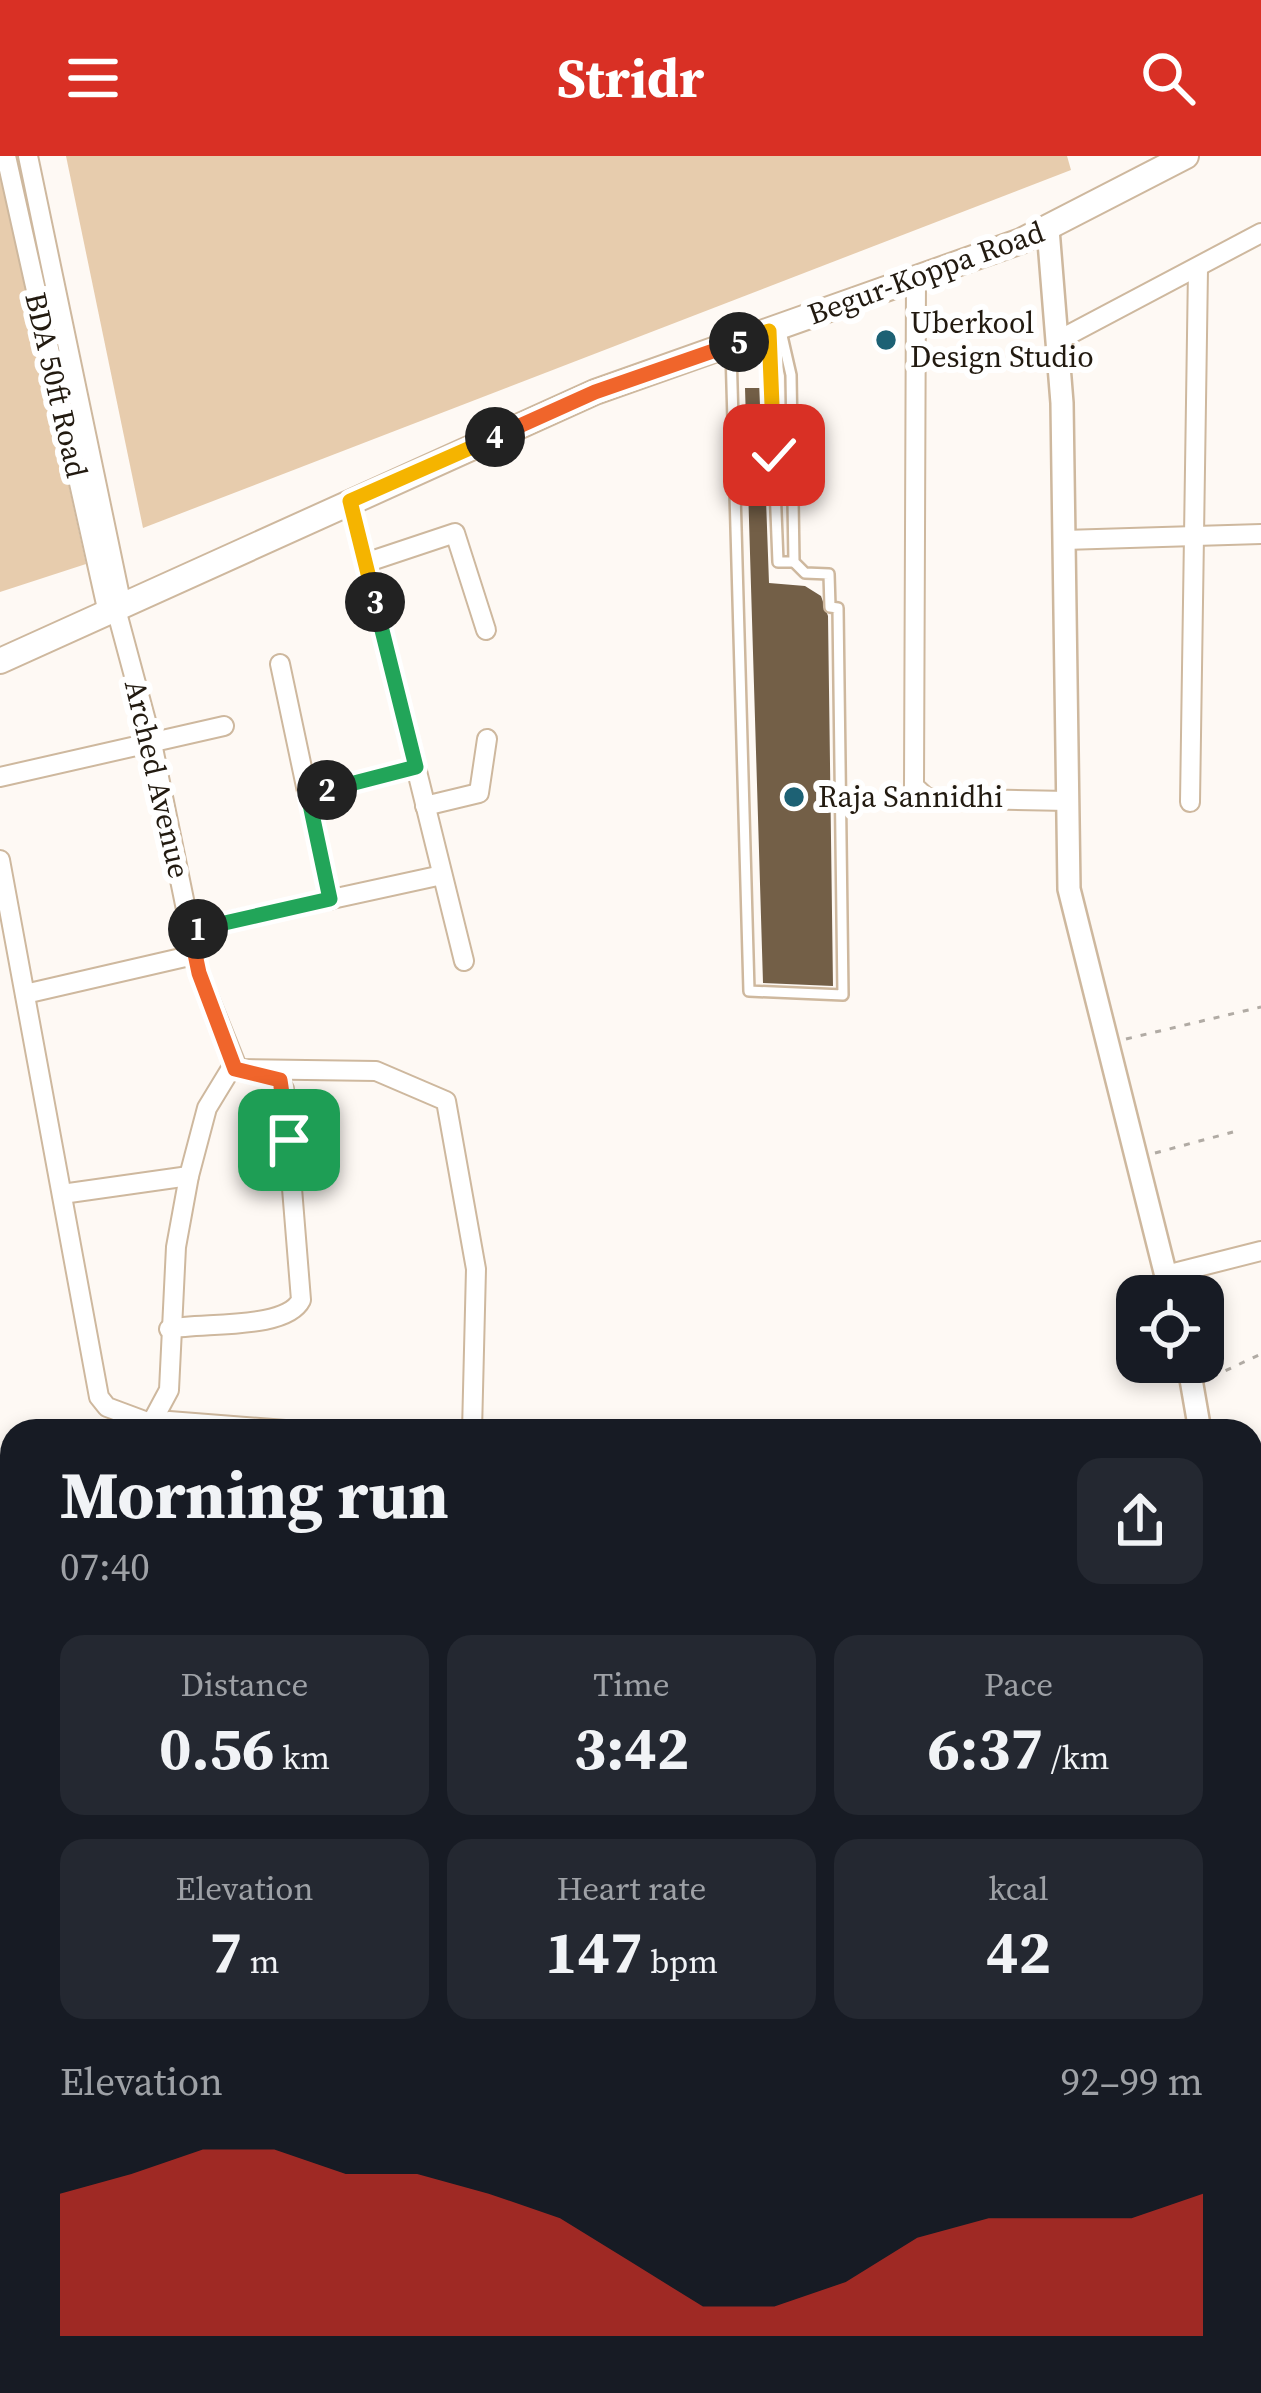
<!DOCTYPE html>
<html lang="en">
<head>
<meta charset="utf-8">
<style>
  body { margin:0; font-family:"Source Serif 4",serif; background:#242831; color:#f1f3f6; height:100vh; display:flex; flex-direction:column; font-size:45px; white-space:nowrap }
  * { box-sizing:border-box; margin:0 }
  p { font-size:39px; color:#9ea1a6 }
  .icon { flex:none; width:66px; height:66px; fill:none; stroke:currentColor; stroke-width:2; stroke-linecap:round; stroke-linejoin:round }
  .map { position:relative; flex:1; overflow:hidden }
  .details { position:absolute; left:0px; top:1263px; width:1263px; height:975px; display:flex; flex-direction:column; background:#171b24; border-radius:36px 36px 0 0; box-shadow:0 6px 18px #0003 }
  .details>* { flex:none }
  .controls { position:absolute; left:1116px; top:1119px; display:grid; gap:24px }
  .controls a { display:grid; place-items:center; width:108px; height:108px; border-radius:24px; background:#171b24; box-shadow:0 6px 18px #0003; font-size:60px }
  .pin { position:absolute; display:grid; place-items:center; width:102px; height:102px; color:#fff; margin:-51px; border-radius:24px; box-shadow:0 6px 18px #0006 }
  .km { position:absolute; width:60px; height:60px; margin:-30px; border-radius:50%; background:#222; color:#fff; font-size:33px; line-height:60px; text-align:center }
  .round { display:grid; place-items:center; flex:none; width:126px; height:126px; border-radius:24px; background:#242831 }
  .headline { display:flex; align-items:center; justify-content:space-between; height:204px; padding:0 60px }
  h1 { font-size:66px; font-weight:700; line-height:90px }
  .figures { display:grid; grid-template-columns:repeat(3,1fr); gap:18px; height:204px; padding:12px 60px }
  .figures div { display:grid; align-content:center; border-radius:24px; background:#242831; text-align:center }
  .figures b { font-size:60px; font-weight:700 }
  .figures small { font-size:33px; font-weight:400 }
  .figures p { font-size:33px }
  .chart { height:336px; padding:24px 60px }
  .chart p { display:flex; justify-content:space-between }
  .chart svg { width:100%; height:216px; margin-top:12px; fill:#d93025; opacity:.7 }
  header { display:flex; justify-content:space-between; align-items:center; height:156px; padding:0 60px; background:#d93025; color:#fff; font-size:54px; font-weight:700 }
  .map>svg:first-child { display:block }
  .green { fill:#e7ccad }
  .water { fill:#bd9566 }
  .building { fill:#735f47 }
  .lines { fill:none; stroke-linecap:round; stroke-linejoin:round }
  .service-casing { stroke:#ceb89e; stroke-width:14 }
  .minor-casing { stroke:#ceb89e; stroke-width:22 }
  .tertiary-casing { stroke:#ceb89e; stroke-width:26 }
  .secondary-casing { stroke:#ceb89e; stroke-width:28 }
  .motorway-casing { stroke:#7e5d34; stroke-width:38 }
  .path { stroke:#b1aba4; stroke-width:3; stroke-dasharray:6 9; stroke-linecap:butt }
  .service { stroke:#fff; stroke-width:9 }
  .minor { stroke:#fff; stroke-width:18 }
  .tertiary { stroke:#fff; stroke-width:21 }
  .secondary { stroke:#fff; stroke-width:24 }
  .motorway { stroke:#af8147; stroke-width:33 }
  .split-1-casing { stroke:#fff; stroke-width:24 }
  .split-2-casing { stroke:#fff; stroke-width:24 }
  .split-3-casing { stroke:#fff; stroke-width:24 }
  .split-4-casing { stroke:#fff; stroke-width:24 }
  .split-5-casing { stroke:#fff; stroke-width:24 }
  .split-6-casing { stroke:#fff; stroke-width:24 }
  .split-1 { stroke:#f0652b; stroke-width:15 }
  .split-2 { stroke:#22a559; stroke-width:15 }
  .split-3 { stroke:#22a559; stroke-width:15 }
  .split-4 { stroke:#f5b400; stroke-width:15 }
  .split-5 { stroke:#f0652b; stroke-width:15 }
  .split-6 { stroke:#f5b400; stroke-width:15 }
  .poi-dot { fill:#1d6174; stroke:#fff; stroke-width:4.5 }
  .labels { text-anchor:middle; stroke-width:12; stroke-linejoin:round; paint-order:stroke }
  .street-label { font-size:30px; fill:#221a10; stroke:#fff }
  .poi-label { font-size:30px; fill:#221a10; stroke:#fff; text-anchor:start }
</style>
</head>
<body>
<header><svg class="icon" aria-label="menu" viewBox="0 0 24 24"><path d="M4 6h16M4 12h16M4 18h16"/></svg>Stridr<svg class="icon" aria-label="search" viewBox="0 0 24 24"><circle cx="10" cy="10" r="6"/><path d="M15 15l6 6"/></svg></header>
<div class="map">
<svg width="1261" height="2237" viewBox="0 0 1261 2237">
  <rect width="100%" height="100%" fill="#fef9f4"/>
  <g class="green">
    <polygon points="66,0 1067,0 1071,14 143,372"/>
    <polygon points="0,19 86,408 0,436"/>
    <polygon points="12,1526 12,1972 0,1951 0,1527"/>
  </g>
  <polygon class="water" points="1261,1496 1261,1658 1251,1638 1251,1497"/>
  <polygon class="building" points="745,232 762,232 769,427 805,430 821,440 828,460 833,830 763,827"/>
  <g class="lines">
    <g class="service-casing">
      <g id="service">
        <polyline points="769,180 778,406 794,406"/>
        <polyline points="731,194 749,835 843,839 838,452 830,451 829,418 805,417 794,406 791,219 780,171"/>
        <polyline points="0,1386 9,1454 0,1455"/>
        <polyline points="9,1454 12,1479"/>
      </g>
    </g>
    <g class="minor-casing">
      <g id="minor">
        <polyline points="6,0 108,457"/>
        <polyline points="28,0 122,450"/>
        <polyline points="916,123 914,630 927,642 1068,645"/>
        <polyline points="1057,185 1261,77"/>
        <polyline points="350,345 464,805"/>
        <polyline points="1064,384 1261,378"/>
        <polyline points="365,407 455,377 486,474"/>
        <polyline points="116,453 152,587 199,817 235,906 207,952 189,1020 176,1091 169,1234 147,1275"/>
        <polyline points="280,508 330,744"/>
        <polyline points="0,621 224,570"/>
        <polyline points="308,639 416,611"/>
        <polyline points="1190,646 1198,113"/>
        <polyline points="425,650 479,637 487,583"/>
        <polyline points="0,704 99,1241 107,1251 150,1267"/>
        <polyline points="190,774 442,719"/>
        <polyline points="25,838 194,799"/>
        <polyline points="235,913 376,915 446,945 476,1113 472,1275"/>
        <polyline points="62,1038 189,1020"/>
        <polyline points="1166,1119 1261,1095"/>
        <path d="M169,1173C203,1166 286,1174 301,1144L284,933L277,921L263,918"/>
        <polyline points="169,1265 298,1275"/>
        <polyline points="1251,2068 1261,2065"/>
        <polyline points="196,2226 202,2237"/>
        <polyline points="287,2226 293,2237"/>
        <polyline points="344,2226 346,2237"/>
        <polyline points="763,2226 767,2237"/>
        <polyline points="1203,2226 1213,2237"/>
        <polyline points="653,2237 664,2226"/>
        <polyline points="1041,2237 1069,2232"/>
        <polyline points="1241,2237 1261,2231"/>
      </g>
    </g>
    <g class="tertiary-casing">
      <g id="tertiary">
        <polyline points="1048,73 1062,247 1069,733 1171,1140"/>
        <polyline points="1188,1206 1200,1275"/>
        <polyline points="1251,1917 1261,1945"/>
        <polyline points="1067,2226 1070,2237"/>
      </g>
    </g>
    <g class="secondary-casing">
      <polyline id="secondary" points="0,505 595,236 1021,85 1186,0"/>
    </g>
    <g class="motorway-casing">
      <g id="motorway">
        <polyline points="0,2117 12,2143"/>
        <polyline points="50,2226 55,2237"/>
        <polyline points="0,2235 1,2237"/>
      </g>
    </g>
    <g class="path">
      <polyline points="1126,883 1261,851"/>
      <polyline points="1155,997 1233,976"/>
      <polyline points="1212,1221 1261,1198"/>
      <polyline points="1251,1321 1261,1322"/>
      <polyline points="1251,1415 1261,1415"/>
    </g>
    <use href="#service" class="service"/>
    <use href="#minor" class="minor"/>
    <use href="#tertiary" class="tertiary"/>
    <use href="#secondary" class="secondary"/>
    <use href="#motorway" class="motorway"/>
  </g>
  <g class="lines">
    <g class="split-1-casing">
      <polyline id="split-1" points="198,773 190,774 199,817 235,913 280,924 289,984"/>
    </g>
    <g class="split-2-casing">
      <polyline id="split-2" points="198,773 330,743 308,639 327,634"/>
    </g>
    <g class="split-3-casing">
      <polyline id="split-3" points="327,634 416,611 375,446"/>
    </g>
    <g class="split-4-casing">
      <polyline id="split-4" points="375,446 350,345 495,281"/>
    </g>
    <g class="split-5-casing">
      <polyline id="split-5" points="495,281 595,236 739,186"/>
    </g>
    <g class="split-6-casing">
      <polyline id="split-6" points="739,186 769,175 774,299"/>
    </g>
    <use href="#split-1" class="split-1"/>
    <use href="#split-2" class="split-2"/>
    <use href="#split-3" class="split-3"/>
    <use href="#split-4" class="split-4"/>
    <use href="#split-5" class="split-5"/>
    <use href="#split-6" class="split-6"/>
  </g>
  <g class="poi-dot">
    <circle cx="886" cy="184" r="12"/>
    <circle cx="794" cy="641" r="12"/>
  </g>
  <g class="labels">
    <g class="street-label">
      <text transform="translate(926 117) rotate(-20)" y="10">Begur-Koppa Road</text>
      <text transform="translate(56 229) rotate(77)" y="10">BDA 50ft Road</text>
      <text transform="translate(157 623) rotate(77)" y="10">Arched Avenue</text>
    </g>
    <g class="poi-label">
      <text x="910" y="177">Uberkool<tspan x="910" dy="34">Design Studio</tspan></text>
      <text x="818" y="651">Raja Sannidhi</text>
    </g>
  </g>
</svg>
<div class="controls">
<a><svg class="icon" aria-label="locate" viewBox="0 0 24 24"><circle cx="12" cy="12" r="6"/><path d="M12 2v4M12 18v4M2 12h4M18 12h4"/></svg></a>
</div>
<div class="pin" style="left:289px;top:984px;background:#1e9e55"><svg class="icon" aria-label="arrive" viewBox="0 0 24 24"><path d="M6 21V4h12l-3 4 3 4H6"/></svg></div>
<div class="pin" style="left:774px;top:299px;background:#d93025"><svg class="icon" aria-label="check" viewBox="0 0 24 24"><path d="M5 12l5 5 9-10"/></svg></div>
<b class="km" style="left:198px;top:773px">1</b>
<b class="km" style="left:327px;top:634px">2</b>
<b class="km" style="left:375px;top:446px">3</b>
<b class="km" style="left:495px;top:281px">4</b>
<b class="km" style="left:739px;top:186px">5</b>
<section class="details">
<div class="headline"><div><h1>Morning run</h1><p>07:40</p></div><a class="round"><svg class="icon" aria-label="share" viewBox="0 0 24 24"><path d="M12 15V3M7 8l5-5 5 5M5 13v7h14v-7"/></svg></a></div>
<div class="figures">
<div><p>Distance</p><b>0.56<small> km</small></b></div>
<div><p>Time</p><b>3:42</b></div>
<div><p>Pace</p><b>6:37<small> /km</small></b></div>
</div>
<div class="figures">
<div><p>Elevation</p><b>7<small> m</small></b></div>
<div><p>Heart rate</p><b>147<small> bpm</small></b></div>
<div><p>kcal</p><b>42</b></div>
</div>
<div class="chart"><p><span>Elevation</span>92–99 m</p>
<svg viewBox="0 0 160 44" preserveAspectRatio="none"><path d="M0 44V15L10 11L20 6L30 6L40 11L50 11L60 15L70 20L80 29L90 38L100 38L110 33L120 24L130 20L140 20L150 20L160 15V44z"/></svg>
</div>
</section>
</div>
</body>
</html>
